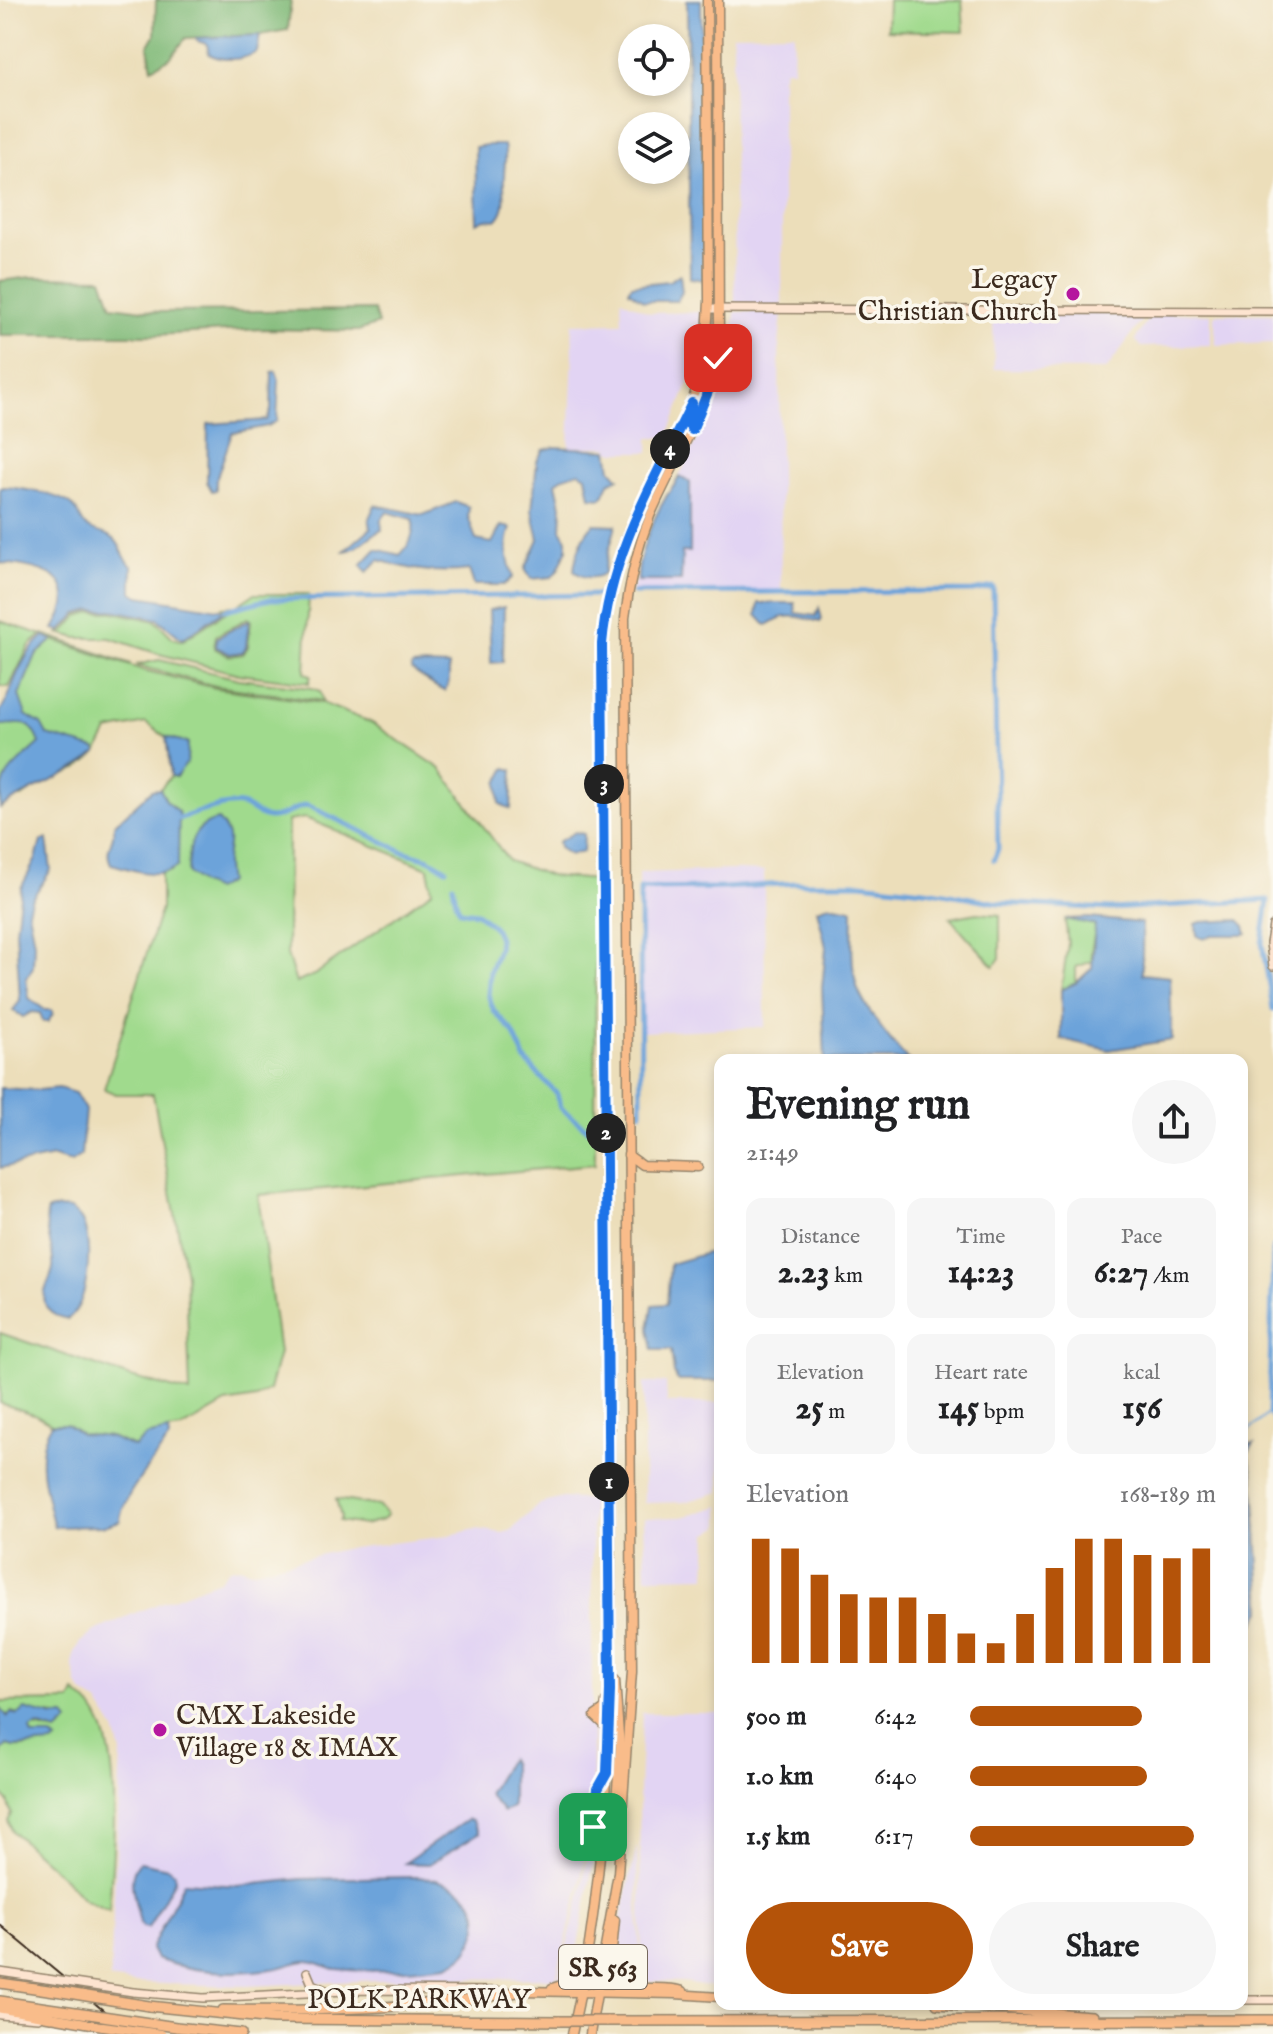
<!DOCTYPE html>
<html lang="en">
<head>
<meta charset="utf-8">
<style>
  body { margin:0; font-family:"IM FELL English",serif; background:#f6f6f6; color:#202124; height:100vh; display:flex; flex-direction:column; font-size:30px; white-space:nowrap }
  * { box-sizing:border-box; margin:0 }
  p { font-size:26px; color:#757577 }
  .icon { flex:none; width:44px; height:44px; fill:none; stroke:currentColor; stroke-width:2; stroke-linecap:round; stroke-linejoin:round }
  .map { position:relative; flex:1; overflow:hidden }
  .details { position:absolute; left:714px; top:1054px; width:534px; height:956px; display:flex; flex-direction:column; background:#fff; border-radius:16px; box-shadow:0 4px 12px #0003 }
  .details>* { flex:none }
  .fabs { position:absolute; left:618px; top:24px; display:grid; gap:16px }
  .fabs a { display:grid; place-items:center; width:72px; height:72px; border-radius:50%; background:#fff; box-shadow:0 4px 12px #0003; font-size:40px }
  .pin { position:absolute; display:grid; place-items:center; width:68px; height:68px; color:#fff; margin:-34px; border-radius:16px; box-shadow:0 4px 12px #0006 }
  .km { position:absolute; width:40px; height:40px; margin:-20px; border-radius:50%; background:#222; color:#fff; font-size:22px; line-height:40px; text-align:center }
  .round { display:grid; place-items:center; flex:none; width:84px; height:84px; border-radius:42px; background:#f6f6f6 }
  .overview { display:flex; align-items:center; justify-content:space-between; height:136px; padding:0 32px }
  h1 { font-size:44px; font-weight:700; line-height:60px }
  .stats { display:grid; grid-template-columns:repeat(3,1fr); gap:12px; height:136px; padding:8px 32px }
  .stats div { display:grid; align-content:center; border-radius:16px; background:#f6f6f6; text-align:center }
  .stats b { font-size:34px; font-weight:700 }
  .stats small { font-size:22px; font-weight:400 }
  .stats p { font-size:22px }
  .chart { height:224px; padding:16px 32px }
  .chart p { display:flex; justify-content:space-between }
  .chart svg { width:100%; height:144px; margin-top:8px; stroke:#b45309; stroke-width:6 }
  .action { display:flex; gap:16px; margin-top:auto; padding:16px 32px }
  .action a { flex:1; height:92px; border-radius:48px; background:#b45309; color:#fff; font-size:32px; font-weight:700; line-height:92px; text-align:center }
  .action a+a { background:#f6f6f6; color:#202124 }
  ul { padding:0 32px; list-style:none; font-size:26px }
  li { display:grid; grid-template-columns:128px 96px 1fr; align-items:center; height:60px }
  li i { height:20px; border-radius:10px; background:#b45309 }
  .map>svg:first-child { display:block }
  .built { fill:#e2d4f3 }
  .green { fill:#a0da8d; stroke:#6e8256; stroke-width:2; fill-rule:evenodd }
  .forest { fill:#80ba78; stroke:#5e724b; stroke-width:2 }
  .water { fill:#6ca3da; stroke:#54667c; stroke-width:2 }
  .lines { fill:none; stroke-linecap:round; stroke-linejoin:round }
  .stream { stroke:#6ca3da; stroke-width:2 }
  .canal { stroke:#6ca3da; stroke-width:5 }
  .secondary-casing { stroke:#94846c; stroke-width:10 }
  .primary-casing { stroke:#94846c; stroke-width:11 }
  .highway-casing { stroke:#94846c; stroke-width:12 }
  .secondary { stroke:#fde4d0; stroke-width:7 }
  .primary { stroke:#f9bc8a; stroke-width:8 }
  .highway { stroke:#f9bc8a; stroke-width:9 }
  .rail { stroke:#3b2a1e; stroke-width:2 }
  .secondary-bridge-casing { stroke:#94846c; stroke-width:10; stroke-linecap:butt }
  .primary-bridge-casing { stroke:#94846c; stroke-width:11; stroke-linecap:butt }
  .highway-bridge-casing { stroke:#94846c; stroke-width:12; stroke-linecap:butt }
  .secondary-bridge { stroke:#fde4d0; stroke-width:7 }
  .primary-bridge { stroke:#f9bc8a; stroke-width:8 }
  .highway-bridge { stroke:#f9bc8a; stroke-width:9 }
  .route-casing { stroke:#fff; stroke-width:16 }
  .route { stroke:#1a73e8; stroke-width:10 }
  .poi-dot { fill:#b5179e; stroke:#fbf7ec; stroke-width:3 }
  .labels { text-anchor:middle; stroke-width:7; stroke-linejoin:round; paint-order:stroke }
  .shield { fill:#fbf7ec; stroke:#75685c; stroke-width:2 }
  .shield-label { font-size:26px; font-weight:bold; fill:#3b2a1e }
  .poi-label { font-size:28px; fill:#3b2a1e; stroke:#fbf7ec; text-anchor:end }
  .street-label { font-size:28px; fill:#3b2a1e; stroke:#fbf7ec }
</style>
</head>
<body>
<div class="map">
<svg width="1273" height="2034" viewBox="0 0 1273 2034">
  <rect width="100%" height="100%" fill="#fbf7ec"/>
  <filter id="ink" filterUnits="userSpaceOnUse"><feTurbulence type="fractalNoise" baseFrequency=".0125" numOctaves="2"/><feDisplacementMap in="SourceGraphic" scale="16" xChannelSelector="R" yChannelSelector="G"/><feConvolveMatrix kernelMatrix="1 2 1 2 8 2 1 2 1" color-interpolation-filters="sRGB"/></filter>
  <filter id="wash" filterUnits="userSpaceOnUse"><feTurbulence type="fractalNoise" baseFrequency=".006" numOctaves="4" result="noise"/><feDisplacementMap in="SourceGraphic" scale="32" xChannelSelector="R" yChannelSelector="G"/><feGaussianBlur stdDeviation="1.8" result="paint"/><feColorMatrix in="noise" values="0 0 0 0 0 0 0 0 0 0 0 0 0 0 0 0 0 1.4 0 .05"/><feComposite in="paint" operator="in"/></filter>
  <g filter="url(#wash)">
    <rect width="100%" height="100%" fill="#ecdeba"/>
    <g class="built">
      <polygon points="794,33 793,69 785,69 782,77 782,307 735,307 733,34"/>
      <polygon points="621,299 650,313 704,312 704,346 667,437 649,438 649,452 610,452 608,447 569,447 573,354 572,324 622,323"/>
      <polygon points="735,312 782,312 779,345 781,592 630,594 637,576 638,581 682,552 689,552 690,482 679,477 731,366"/>
      <polygon points="993,313 1147,313 1106,370 994,369"/>
      <polygon points="1152,313 1211,314 1211,345 1141,347 1135,340"/>
      <polygon points="1215,314 1273,314 1273,343 1215,345"/>
      <polygon points="737,870 764,871 765,1027 642,1032 639,873"/>
      <polygon points="644,1383 666,1383 667,1403 720,1403 720,1492 684,1502 644,1503"/>
      <polygon points="563,1498 592,1500 592,1815 579,1891 556,1978 403,1979 246,1986 135,1983 110,1979 121,1753 115,1730 99,1704 83,1693 77,1684 72,1663 75,1651 82,1641 93,1632 135,1613 219,1580 229,1569 239,1567 251,1571 344,1549 441,1537 476,1529 502,1533 510,1531 540,1504"/>
      <polygon points="720,1506 720,1527 708,1533 706,1576 646,1577 644,1518 683,1517"/>
      <polygon points="642,1713 720,1713 720,1988 685,1982 642,1981 639,1794"/>
      <polygon points="595,1719 602,1723 601,1776 594,1811"/>
      <polygon points="589,1844 595,1855 572,1976 570,1979 558,1978 581,1892"/>
      <polygon points="637,1846 638,1897 641,1983 613,1974 620,1923"/>
    </g>
    <g class="green">
      <polygon points="888,0 962,0 964,32 887,30"/>
      <path d="M254,594H309L305,673L311,675L309,683L239,674L159,654L110,638H78L58,633H63L78,616L92,612H113L156,621L173,638L182,641L226,612V609L221,607L236,606ZM248,618L251,620L248,647L243,654L229,656L214,648L216,636Z"/>
      <polygon points="0,621 131,664 43,634 30,645 9,687 0,686"/>
      <path d="M53,640L143,670L216,688L322,703L372,723L441,769L509,861L550,876L596,880L595,1164L258,1195L279,1353L269,1390L256,1398L226,1403L181,1429L168,1431L134,1447L110,1437L81,1434L66,1424H52L34,1414L0,1403V1333L127,1376L190,1393L186,1274L153,1094H116L104,1089L161,908V873L172,871L179,813L167,802L160,789L171,776L176,777L188,743L166,737L146,723L108,731L97,753L79,768L40,784L22,797H16L0,808V717L19,695L36,655ZM305,818L428,868L432,891L316,974L296,983L287,954L288,821Z"/>
      <polygon points="159,660 239,679 311,688 320,691 323,701 216,686 136,665"/>
      <polygon points="977,913 1000,915 1000,958 994,966 950,918"/>
      <polygon points="1065,919 1096,925 1091,952 1092,961 1076,967 1076,983 1061,990 1068,944"/>
      <polygon points="336,1499 379,1506 387,1515 382,1520 364,1525 339,1521 341,1517"/>
      <path d="M75,1692C81,1697 88,1702 93,1709C125,1751 112,1860 109,1911L83,1899L68,1882L13,1832L8,1821L12,1814L8,1801L0,1793L2,1749L7,1745C21,1750 35,1746 46,1736H32L30,1730L33,1727L57,1732L68,1722L64,1716C48,1718 34,1708 18,1716L12,1712L9,1717L1,1713L0,1702L71,1701Z"/>
    </g>
    <g class="forest">
      <polygon points="156,0 291,0 288,30 260,35 186,38 170,58 152,68 148,47 155,35"/>
      <polygon points="31,277 102,278 112,306 159,312 374,310 378,324 358,331 263,329 154,335 0,335 0,281"/>
    </g>
    <g class="water">
      <polygon points="687,0 701,0 704,280 690,278"/>
      <path d="M260,35L257,52C243,60 224,62 209,54L207,44L197,41L196,38Z"/>
      <path d="M486,145H504C507,157 504,165 504,177C503,192 509,208 496,220L485,219L477,223L475,147Z"/>
      <polygon points="680,274 682,292 677,301 644,301 629,291 629,288 632,285 669,281"/>
      <polygon points="276,371 279,380 277,421 268,426 232,433 216,480 216,490 212,491 207,482 208,424 267,420 271,410 272,372"/>
      <polygon points="555,447 608,450 611,469 619,478 609,483 602,498 590,497 586,476 579,472 561,478 556,483 562,510 561,529 567,539 567,549 558,570 552,577 531,579 525,569 539,539 532,510 537,461 543,450"/>
      <path d="M679,477L690,482V552H682L681,581H638C636,559 653,519 665,499C669,491 675,486 679,477Z"/>
      <path d="M4,487C20,488 64,495 74,507C80,514 81,523 88,528C98,534 108,532 116,541C123,549 123,559 132,566V592L139,596L225,610L182,639L158,619L113,610H92L77,614L61,631L54,629C85,577 45,567 0,563V488Z"/>
      <path d="M456,502L469,507L468,516L476,540L492,543L501,526L511,528C504,546 508,560 513,577L504,585H474L469,570C439,574 408,570 379,560L367,572L361,565L376,549L400,555C410,545 415,533 413,519L387,512L381,520L382,530C368,535 358,551 344,551L371,528L369,518L375,505L423,515Z"/>
      <path d="M594,524L616,525C612,542 607,555 604,573C594,580 583,578 574,571C575,557 583,533 594,524Z"/>
      <path d="M759,603H795L796,613L816,616L819,608L822,619L820,622C808,619 789,613 778,619C773,621 771,624 766,625L757,615Z"/>
      <polygon points="504,607 503,662 491,663 489,610"/>
      <polygon points="249,620 246,647 242,652 230,654 216,647 217,638"/>
      <path d="M44,636L53,640L36,655L19,695L26,715L41,724L47,735L96,749L97,753C68,777 31,788 0,808C0,771 16,766 40,743C31,719 23,724 0,725V711C7,703 8,697 12,687C19,668 28,649 44,636Z"/>
      <path d="M427,665L449,666V681L445,691C433,687 423,677 411,670L412,666Z"/>
      <polygon points="166,737 188,743 187,762 176,777 171,776"/>
      <polygon points="506,768 513,770 511,809 500,804 498,783"/>
      <path d="M160,789L167,802L179,813L178,866C160,881 131,869 111,864C103,848 116,841 114,825L152,790Z"/>
      <path d="M218,820C234,837 227,843 226,862C226,869 227,876 228,882L215,890L201,884L188,873C189,847 190,826 218,820Z"/>
      <polygon points="575,832 584,834 583,852 570,855 559,848 558,842"/>
      <polygon points="47,839 51,870 31,900 28,911 34,942 33,967 26,979 29,998 45,1010 51,1010 53,1014 48,1022 43,1022 40,1013 32,1012 23,1017 13,1010 20,1001 16,931 21,888 36,859 41,841"/>
      <path d="M829,905L853,909C853,933 850,959 856,983C860,1004 893,1044 908,1060H825L822,988L826,947L817,909Z"/>
      <path d="M1089,918L1141,923C1144,934 1141,960 1142,974L1170,977L1172,1040L1109,1050L1061,1039V990L1076,983L1092,968L1095,925L1065,919Z"/>
      <polygon points="1239,920 1245,926 1247,934 1244,935 1212,935 1204,939 1197,936 1196,924 1201,922"/>
      <polygon points="0,1088 38,1090 59,1088 75,1093 85,1110 81,1155 71,1162 53,1157 0,1168"/>
      <path d="M57,1208L70,1209C75,1213 81,1217 83,1223C93,1247 89,1303 68,1319C59,1317 50,1315 46,1306C40,1292 51,1281 53,1268C55,1249 42,1225 48,1210Z"/>
      <path d="M720,1249V1290C709,1308 719,1323 720,1341C721,1354 720,1368 720,1381H678L674,1373L671,1350H653L649,1329L653,1305L667,1304L670,1264Z"/>
      <path d="M52,1424H66L81,1434L109,1437L134,1447L146,1436L168,1431L169,1439C155,1459 121,1497 120,1521L104,1526L54,1527C46,1496 32,1452 52,1424Z"/>
      <polygon points="1254,1444 1247,1454 1253,1471 1262,1611 1247,1636 1242,1639 1242,1445"/>
      <polygon points="0,1708 8,1717 11,1713 18,1715 25,1709 54,1717 65,1716 69,1721 57,1732 37,1726 30,1730 32,1736 52,1736 57,1741 53,1744 14,1747 7,1745 0,1752"/>
      <polygon points="509,1759 512,1765 512,1807 503,1812 488,1794"/>
      <polygon points="468,1819 472,1820 479,1833 429,1864 405,1863"/>
      <path d="M140,1862L168,1868L174,1873L175,1880L148,1928L143,1927L140,1923C137,1905 124,1875 140,1862Z"/>
      <path d="M416,1877C452,1880 489,1897 474,1939C469,1953 460,1960 447,1965C411,1969 373,1973 337,1969C326,1968 318,1961 307,1961C295,1961 284,1968 271,1969C232,1975 193,1972 156,1959L151,1949L184,1882L238,1886L302,1879Z"/>
    </g>
    <g class="lines">
      <polyline class="stream" points="1242,1430 1246,1433 1269,1413"/>
      <g class="canal">
        <polyline points="633,593 973,591 993,587 998,849 994,860"/>
        <polyline points="225,610 270,599 601,595"/>
        <path d="M178,819C193,814 226,802 241,805C252,807 259,819 271,818C283,817 294,808 307,805L402,851L429,859L446,869"/>
        <polyline points="453,885 456,902 460,911 477,913 494,927 499,938 498,949 490,971 488,995 494,1011 513,1032 526,1061 557,1094 561,1108 587,1129 596,1120"/>
        <polyline points="641,1112 640,889 725,888 796,883 861,883 933,891 999,903 1111,909 1268,900 1262,943 1273,1009"/>
        <polyline points="1273,1248 1269,1413 1273,1418"/>
      </g>
    </g>
  </g>
  <g filter="url(#ink)">
    <g class="lines">
      <g class="secondary-casing">
        <g id="secondary">
          <polyline points="709,309 1273,311"/>
          <polyline points="1273,925 1270,943 1273,966"/>
          <polyline points="0,1972 47,1979"/>
          <polyline points="307,1972 312,1984 328,1991"/>
          <polyline points="133,1992 203,1998 366,1990 502,1991"/>
          <polyline points="1242,2000 1273,2000"/>
          <polyline points="0,2015 38,2018"/>
        </g>
      </g>
      <g class="primary-casing">
        <g id="primary">
          <polyline points="628,1155 642,1165 698,1167"/>
          <polyline points="615,1680 620,1748 614,1830 622,1839"/>
          <polyline points="606,1702 605,1709 595,1716 609,1729"/>
          <polyline points="580,1834 593,1827 598,1789 607,1774"/>
          <polyline points="580,1834 589,1839 599,1857"/>
          <path d="M615,1920L610,1970L614,1983C635,1993 661,1984 683,1991"/>
          <polyline points="552,1988 571,1982 584,1964"/>
          <polyline points="523,1991 675,1994 720,1997"/>
          <polyline points="51,2017 103,2026"/>
          <path d="M572,2034C620,1822 611,1602 609,1386C605,1139 605,892 602,644L611,585L624,543L692,403L706,353L709,301L707,0"/>
          <path d="M590,2034L618,1873L632,1671L625,618C629,583 637,549 650,516C674,461 707,411 719,351L718,0"/>
        </g>
      </g>
      <g class="highway-casing">
        <g id="highway">
          <polyline points="0,1983 62,1992"/>
          <polyline points="0,2001 89,2014"/>
          <polyline points="937,2004 1092,2016"/>
          <polyline points="149,2006 273,2019 560,2021"/>
          <polyline points="0,2008 51,2017"/>
          <path d="M223,2010C325,2011 423,2009 523,1991"/>
          <polyline points="606,2021 1273,2020"/>
          <polyline points="176,2027 241,2034"/>
        </g>
      </g>
      <use href="#secondary" class="secondary"/>
      <use href="#primary" class="primary"/>
      <use href="#highway" class="highway"/>
      <polyline class="rail" points="0,1925 132,2034"/>
      <g class="secondary-bridge-casing">
        <polyline id="secondary-bridge" points="47,1979 133,1992"/>
      </g>
      <g class="primary-bridge-casing">
        <polyline id="primary-bridge" points="103,2026 161,2034"/>
      </g>
      <g class="highway-bridge-casing">
        <g id="highway-bridge">
          <polyline points="62,1992 149,2006"/>
          <polyline points="89,2014 176,2027"/>
          <polyline points="560,2021 606,2021"/>
        </g>
      </g>
      <use href="#secondary-bridge" class="secondary-bridge"/>
      <use href="#primary-bridge" class="primary-bridge"/>
      <use href="#highway-bridge" class="highway-bridge"/>
    </g>
  </g>
  <g class="lines" filter="url(#ink)">
    <g class="route-casing">
      <path id="route" d="M593,1827L598,1789L607,1773L610,1690L602,644C610,553 653,483 692,403L688,423L692,430L714,377L718,358"/>
    </g>
    <use href="#route" class="route"/>
  </g>
  <g class="poi-dot">
    <circle cx="1073" cy="294" r="8"/>
    <circle cx="160" cy="1730" r="8"/>
  </g>
  <g class="labels">
    <rect class="shield" x="559" y="1945" width="88" height="44" rx="6"/>
    <g class="shield-label">
      <text x="603" y="1976">SR 563</text>
    </g>
    <g class="poi-label">
      <text x="1057" y="288">Legacy<tspan x="1057" dy="32">Christian Church</tspan></text>
      <text x="176" y="1724" text-anchor="start">CMX Lakeside<tspan x="176" dy="32">Village 18 &amp; IMAX</tspan></text>
    </g>
    <g class="street-label">
      <text x="419" y="2008">POLK PARKWAY</text>
    </g>
  </g>
</svg>
<div class="fabs">
<a><svg class="icon" aria-label="locate" viewBox="0 0 24 24"><circle cx="12" cy="12" r="6"/><path d="M12 2v4M12 18v4M2 12h4M18 12h4"/></svg></a>
<a><svg class="icon" aria-label="layers" viewBox="0 0 24 24"><path d="M12 4l9 5-9 5-9-5zM3 14l9 5 9-5"/></svg></a>
</div>
<div class="pin" style="left:593px;top:1827px;background:#1e9e55"><svg class="icon" aria-label="arrive" viewBox="0 0 24 24"><path d="M6 21V4h12l-3 4 3 4H6"/></svg></div>
<div class="pin" style="left:718px;top:358px;background:#d93025"><svg class="icon" aria-label="check" viewBox="0 0 24 24"><path d="M5 12l5 5 9-10"/></svg></div>
<b class="km" style="left:609px;top:1482px">1</b>
<b class="km" style="left:606px;top:1133px">2</b>
<b class="km" style="left:604px;top:784px">3</b>
<b class="km" style="left:670px;top:449px">4</b>
<section class="details">
<div class="overview"><div><h1>Evening run</h1><p>21:49</p></div><a class="round"><svg class="icon" aria-label="share" viewBox="0 0 24 24"><path d="M12 15V3M7 8l5-5 5 5M5 13v7h14v-7"/></svg></a></div>
<div class="stats">
<div><p>Distance</p><b>2.23<small> km</small></b></div>
<div><p>Time</p><b>14:23</b></div>
<div><p>Pace</p><b>6:27<small> /km</small></b></div>
</div>
<div class="stats">
<div><p>Elevation</p><b>25<small> m</small></b></div>
<div><p>Heart rate</p><b>145<small> bpm</small></b></div>
<div><p>kcal</p><b>156</b></div>
</div>
<div class="chart"><p><span>Elevation</span>168–189 m</p>
<svg viewBox="0 0 160 44" preserveAspectRatio="none"><path d="M5 44V6M15 44V9M25 44V17M35 44V23M45 44V24M55 44V24M65 44V29M75 44V35M85 44V38M95 44V29M105 44V15M115 44V6M125 44V6M135 44V11M145 44V12M155 44V9"/></svg>
</div>
<ul>
<li><b>500 m</b>6:42<i style="width:70%"></i></li>
<li><b>1.0 km</b>6:40<i style="width:72%"></i></li>
<li><b>1.5 km</b>6:17<i style="width:91%"></i></li>
</ul>
<div class="action"><a>Save</a><a>Share</a></div>
</section>
</div>
</body>
</html>
